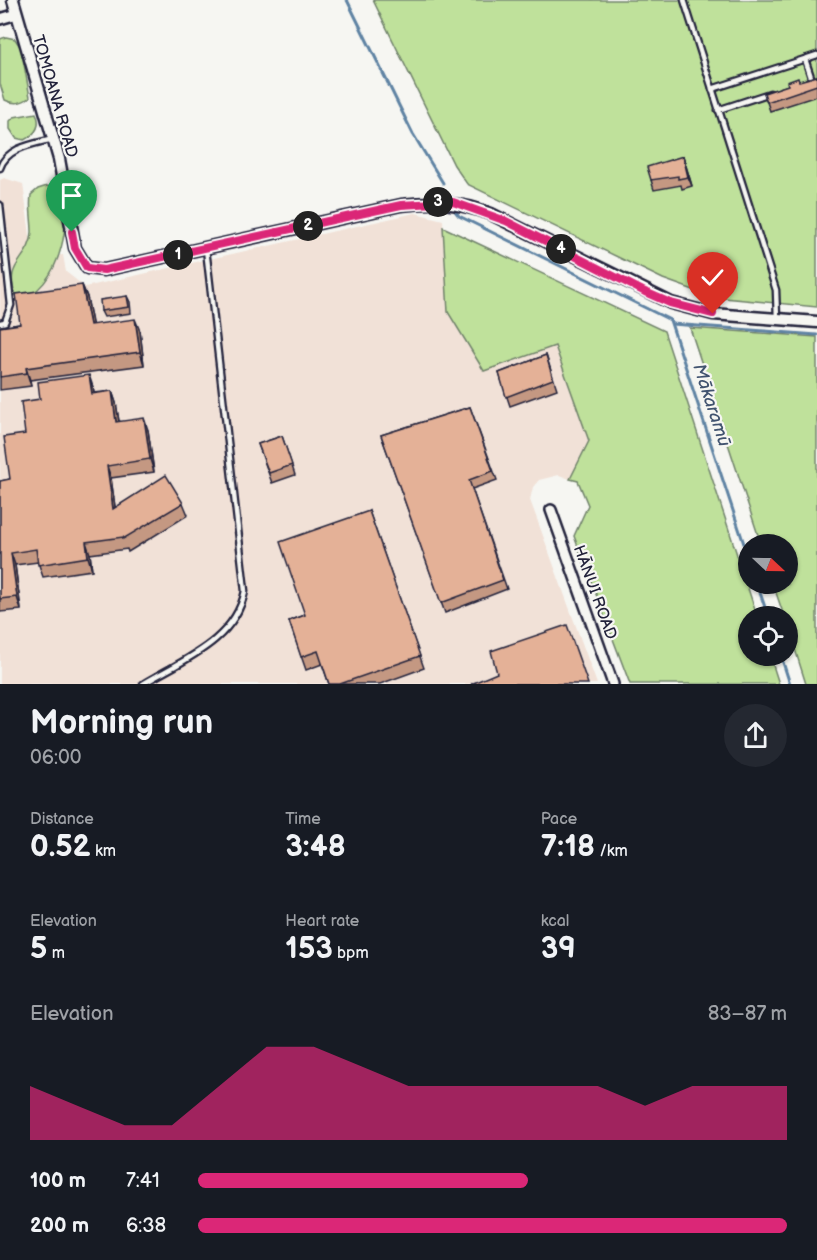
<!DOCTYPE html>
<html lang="en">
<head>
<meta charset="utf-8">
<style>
  body { margin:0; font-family:"Balsamiq Sans",sans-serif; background:#242831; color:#f1f3f6; height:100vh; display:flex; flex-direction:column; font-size:22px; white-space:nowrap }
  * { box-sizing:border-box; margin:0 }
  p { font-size:20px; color:#9ea1a6 }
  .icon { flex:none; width:33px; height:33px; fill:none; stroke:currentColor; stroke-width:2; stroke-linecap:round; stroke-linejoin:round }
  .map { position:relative; height:684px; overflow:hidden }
  .details { display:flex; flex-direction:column; background:#171b24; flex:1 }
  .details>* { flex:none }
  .needle { width:39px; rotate:112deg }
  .controls { position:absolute; left:738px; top:534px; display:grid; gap:12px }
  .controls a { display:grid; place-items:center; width:60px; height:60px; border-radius:50%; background:#171b24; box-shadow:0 2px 4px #0004; font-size:30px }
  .pin { position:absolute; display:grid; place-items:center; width:51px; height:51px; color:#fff; margin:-62px -26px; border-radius:50% 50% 50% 0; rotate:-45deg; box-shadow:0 0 6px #0007 }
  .pin .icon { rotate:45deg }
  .km { position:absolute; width:30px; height:30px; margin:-15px; border-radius:50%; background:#222; color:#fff; font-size:16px; line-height:30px; text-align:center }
  .round { display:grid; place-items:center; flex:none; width:63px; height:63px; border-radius:32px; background:#242831 }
  .headline { display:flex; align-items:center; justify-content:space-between; height:102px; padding:0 30px }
  h1 { font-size:33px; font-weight:700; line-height:45px }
  .figures { display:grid; grid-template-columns:repeat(3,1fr); gap:9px; height:102px; padding:6px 30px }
  .figures div { display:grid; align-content:center }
  .figures b { font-size:30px; font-weight:700 }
  .figures small { font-size:16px; font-weight:400 }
  .figures p { font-size:16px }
  .chart { height:168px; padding:12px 30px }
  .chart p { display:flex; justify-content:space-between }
  .chart svg { width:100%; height:108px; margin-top:6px; fill:#db2777; opacity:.7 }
  ul { padding:0 30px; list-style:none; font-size:20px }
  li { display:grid; grid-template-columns:96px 72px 1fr; align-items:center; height:45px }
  li i { height:15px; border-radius:8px; background:#db2777 }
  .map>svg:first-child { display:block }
  .built { fill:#f1e1d7 }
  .green { fill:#bfe19b; stroke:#70826b; stroke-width:1.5 }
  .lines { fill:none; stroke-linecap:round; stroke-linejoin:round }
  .stream { stroke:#5f83a3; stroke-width:3 }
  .service-casing { stroke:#22223b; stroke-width:9 }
  .minor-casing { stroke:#22223b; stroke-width:14 }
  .tertiary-casing { stroke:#22223b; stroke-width:15 }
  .service { stroke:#f6f6f2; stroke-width:4.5 }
  .minor { stroke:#f6f6f2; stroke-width:9 }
  .tertiary { stroke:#f6f6f2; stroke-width:10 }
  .wall { fill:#c49882; stroke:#22223b; stroke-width:1.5 }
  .shaded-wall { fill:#a07c6a; stroke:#22223b; stroke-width:1.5 }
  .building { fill:#e4b197; stroke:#22223b; stroke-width:1.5 }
  .route-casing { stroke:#fff; stroke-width:12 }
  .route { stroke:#db2777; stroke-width:8 }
  .labels { text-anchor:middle; stroke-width:4.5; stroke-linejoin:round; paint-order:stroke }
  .street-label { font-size:16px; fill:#22223b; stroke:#f6f6f2 }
  .water-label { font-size:18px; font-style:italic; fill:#41536f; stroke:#f6f6f2 }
</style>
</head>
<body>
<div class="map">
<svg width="817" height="684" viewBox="0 0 817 684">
  <rect width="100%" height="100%" fill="#f6f6f2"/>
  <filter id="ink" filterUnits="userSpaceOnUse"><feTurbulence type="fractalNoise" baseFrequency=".0167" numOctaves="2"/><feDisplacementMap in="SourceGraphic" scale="12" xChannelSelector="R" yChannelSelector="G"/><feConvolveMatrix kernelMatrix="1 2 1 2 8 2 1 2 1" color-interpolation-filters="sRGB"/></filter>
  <g filter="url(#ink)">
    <polygon class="built" points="4,178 23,184 33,258 63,255 66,272 85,287 415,213 443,220 448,312 555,346 589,441 570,479 559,475 539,480 533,487 530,500 597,684 0,684 0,180"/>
    <g class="green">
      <polygon points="373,0 817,0 817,307 713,297 663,279 467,184 454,165"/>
      <path d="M6,37L15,39L21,48L30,97C22,103 15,105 5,100L0,84V39Z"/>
      <path d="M36,113C42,126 36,134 24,140L16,138L10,129V121L14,117Z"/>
      <path d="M47,186C85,197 57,301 17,297C1,264 31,260 32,232C32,220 29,208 31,195L38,189Z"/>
      <polygon points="443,227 664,331 757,616 748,616 748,656 770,656 779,684 630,684 574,536 588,505 578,481 570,479 589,441 555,346 484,371 448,312"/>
      <polygon points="690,328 817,337 817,684 806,684 788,627 788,616 784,616 773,584 788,584 788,544 761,544"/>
    </g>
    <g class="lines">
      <g class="stream">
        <polyline points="347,0 413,134 443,183"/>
        <polyline points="455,211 459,216 670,320 748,556"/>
        <polyline points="672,324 817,335"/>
        <polyline points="757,584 768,616"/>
        <polyline points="781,656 790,684"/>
      </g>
      <g class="service-casing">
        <g id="service">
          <polyline points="684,0 776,290 777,319"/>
          <polyline points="805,59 817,55"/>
          <polyline points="712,89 805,59 812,80 809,81"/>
          <polyline points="718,110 770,93"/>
          <path d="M0,168C7,147 34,144 53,139"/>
          <polyline points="0,205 11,305 5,322 0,323"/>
          <path d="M143,684C183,660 235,641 245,591L206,249"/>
        </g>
      </g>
      <g class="minor-casing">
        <g id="minor">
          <polyline points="0,19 17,14"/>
          <polyline points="551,510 613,684"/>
        </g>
      </g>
      <g class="tertiary-casing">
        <path id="tertiary" d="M13,0L59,159L75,248L87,268L104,270L401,205C434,201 460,202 491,214L671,303L713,314L817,322"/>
      </g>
      <use href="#service" class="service"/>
      <use href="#minor" class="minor"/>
      <use href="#tertiary" class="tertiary"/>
    </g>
    <g class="wall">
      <polygon points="817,76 817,96 770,111 764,93"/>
      <polygon points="683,156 692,186 682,189 681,185 654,190 651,180"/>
      <polygon points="82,285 87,297 92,325 140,331 144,365 30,380 31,386 0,390 0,327 20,324"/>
      <polygon points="127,296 130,302 131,313 104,317 101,311"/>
      <polygon points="546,355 557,389 510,406 499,373"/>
      <polygon points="93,387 94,393 112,391 116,403 119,421 148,430 154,472 111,478 115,507 183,503 188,515 128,552 127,549 90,554 92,570 43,577 38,562 15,565 21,610 0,612 0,481 10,479 25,434 40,399"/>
      <polygon points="470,407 497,480 472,489 507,589 445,613 381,435"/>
      <polygon points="282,436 295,475 272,483 258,444"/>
      <polygon points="369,511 424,668 380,684 329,684 322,664 306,670 289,621 305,615"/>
    </g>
    <g class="shaded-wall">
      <polygon points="683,156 692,186 688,177"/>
      <polygon points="82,285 87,297 95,338 90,325"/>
      <polygon points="135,319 140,331 144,365 140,352"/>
      <polygon points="26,368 30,380 31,386 27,373"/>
      <polygon points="89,375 93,387 96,406 92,394"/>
      <polygon points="112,391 116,403 121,434 116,422"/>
      <polygon points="144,418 148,430 154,472 150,459"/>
      <polygon points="107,466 111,478 117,521 113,509"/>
      <polygon points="86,542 90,554 92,570 88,557"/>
      <polygon points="11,553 15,565 21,610 17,597"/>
    </g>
    <g class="building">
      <polygon points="817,76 817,85 767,102 764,93 788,85 787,82 798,78 799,81"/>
      <polygon points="683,156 688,177 678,179 678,176 651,180 647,167"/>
      <polygon points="82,285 90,325 135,319 140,352 26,368 27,373 0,377 0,327 20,324 16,294"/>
      <polygon points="127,296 129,307 101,311 100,300"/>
      <polygon points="546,355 553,379 506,397 499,373"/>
      <polygon points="89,375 92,394 112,391 116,422 144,418 150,459 107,466 113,509 166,475 183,503 123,539 123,537 86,542 88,557 38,565 36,549 11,553 17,597 0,599 0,481 10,479 4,437 25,434 21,402 40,399 38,382"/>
      <polygon points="470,407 493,471 469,480 503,580 441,603 381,435"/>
      <polygon points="282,436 292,465 269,473 258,444"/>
      <polygon points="369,511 420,656 340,684 329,684 318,651 301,657 289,621 305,615 280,542"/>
      <polygon points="567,625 588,684 471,684 497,673 491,651"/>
    </g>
  </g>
  <g class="lines" filter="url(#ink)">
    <g class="route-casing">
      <polyline id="route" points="72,232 75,248 87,268 104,270 401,205 453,202 506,221 645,292 670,303 713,314"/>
    </g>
    <use href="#route" class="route"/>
  </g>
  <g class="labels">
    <g class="street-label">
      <text transform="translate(56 96) rotate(74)" y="6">TOMOANA ROAD</text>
      <text transform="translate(596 592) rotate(70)" y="6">HĀNUI ROAD</text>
    </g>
    <g class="water-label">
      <text transform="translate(712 405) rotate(72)" y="6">Mākaramū</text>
    </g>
  </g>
</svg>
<div class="controls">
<a><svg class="needle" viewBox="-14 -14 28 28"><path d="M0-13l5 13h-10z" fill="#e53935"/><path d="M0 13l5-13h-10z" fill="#9ea1a6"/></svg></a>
<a><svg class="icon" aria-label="locate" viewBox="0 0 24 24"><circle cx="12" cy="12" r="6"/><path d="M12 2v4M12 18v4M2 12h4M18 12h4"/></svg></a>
</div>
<div class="pin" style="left:72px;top:232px;background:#1e9e55"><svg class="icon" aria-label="arrive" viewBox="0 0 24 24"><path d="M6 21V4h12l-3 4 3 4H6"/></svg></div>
<div class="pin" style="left:713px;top:314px;background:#d93025"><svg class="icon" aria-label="check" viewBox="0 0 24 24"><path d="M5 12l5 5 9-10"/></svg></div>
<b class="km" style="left:178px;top:255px">1</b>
<b class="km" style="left:308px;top:226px">2</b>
<b class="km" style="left:438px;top:202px">3</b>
<b class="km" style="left:561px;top:249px">4</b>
</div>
<section class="details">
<div class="headline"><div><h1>Morning run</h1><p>06:00</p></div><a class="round"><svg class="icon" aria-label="share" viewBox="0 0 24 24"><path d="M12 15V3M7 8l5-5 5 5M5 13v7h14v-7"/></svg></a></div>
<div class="figures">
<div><p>Distance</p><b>0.52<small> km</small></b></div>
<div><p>Time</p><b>3:48</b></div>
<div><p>Pace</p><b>7:18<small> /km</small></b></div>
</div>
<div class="figures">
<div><p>Elevation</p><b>5<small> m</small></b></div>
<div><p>Heart rate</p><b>153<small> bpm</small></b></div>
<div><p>kcal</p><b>39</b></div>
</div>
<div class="chart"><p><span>Elevation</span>83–87 m</p>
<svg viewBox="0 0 160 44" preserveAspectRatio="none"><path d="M0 44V22L10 30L20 38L30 38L40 22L50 6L60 6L70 14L80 22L90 22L100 22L110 22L120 22L130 30L140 22L150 22L160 22V44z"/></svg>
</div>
<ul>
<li><b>100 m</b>7:41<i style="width:56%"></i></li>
<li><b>200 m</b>6:38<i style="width:100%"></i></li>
</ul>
</section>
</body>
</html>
